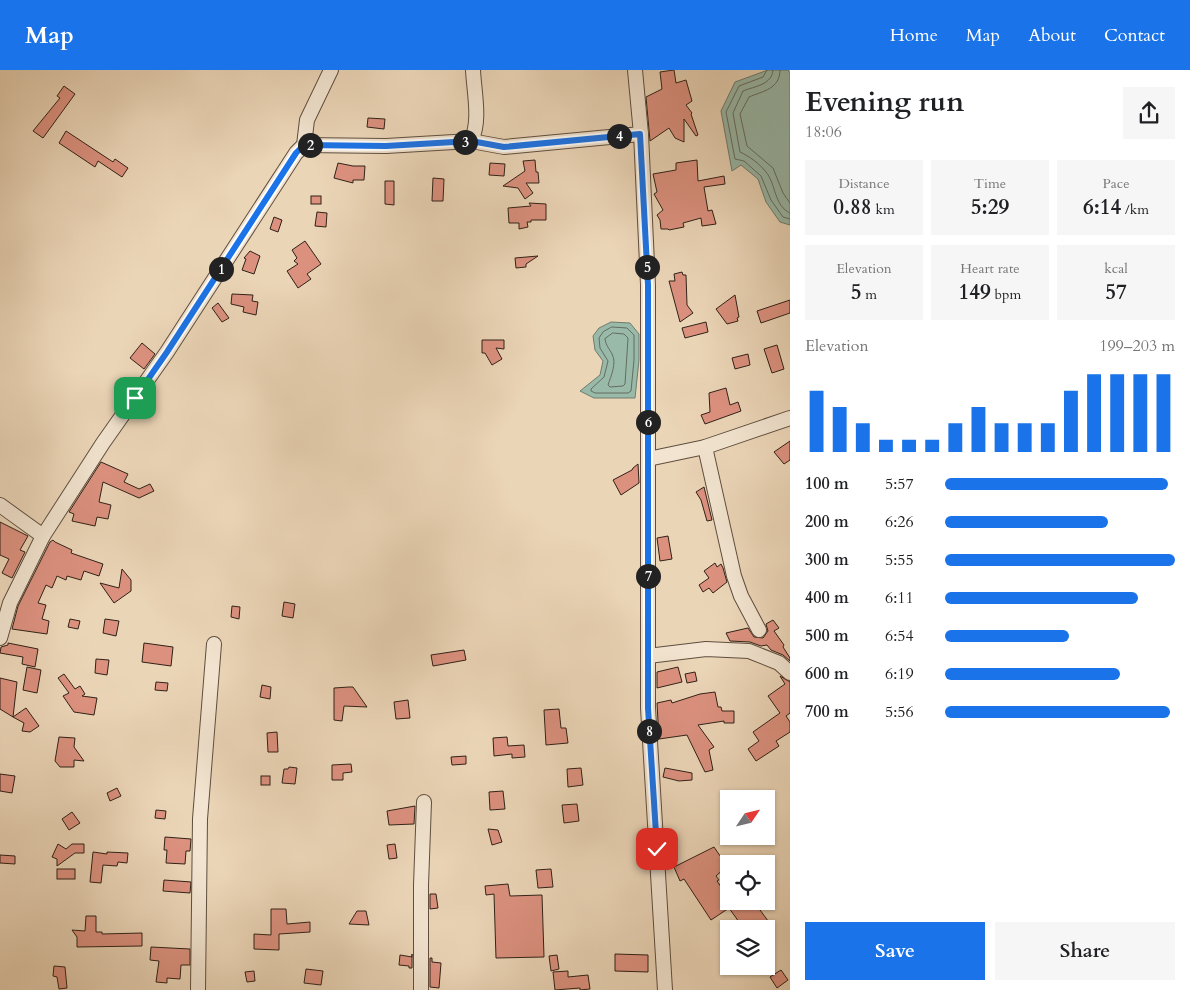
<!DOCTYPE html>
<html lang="en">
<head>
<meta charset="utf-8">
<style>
  body { margin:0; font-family:Cardo,serif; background:#f6f6f6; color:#202124; height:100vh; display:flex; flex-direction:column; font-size:19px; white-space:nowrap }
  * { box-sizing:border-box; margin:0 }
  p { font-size:16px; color:#757577 }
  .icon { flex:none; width:28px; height:28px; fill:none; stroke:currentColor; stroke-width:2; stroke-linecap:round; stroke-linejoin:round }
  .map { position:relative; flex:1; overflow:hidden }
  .details { display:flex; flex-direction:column; background:#fff; width:400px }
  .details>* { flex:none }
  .needle { width:32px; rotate:55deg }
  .tools { position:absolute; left:720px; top:720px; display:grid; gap:10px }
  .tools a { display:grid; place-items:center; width:55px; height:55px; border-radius:0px; background:#fff; box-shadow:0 1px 4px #0004; font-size:25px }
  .pin { position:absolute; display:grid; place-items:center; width:42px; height:42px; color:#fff; margin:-21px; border-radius:10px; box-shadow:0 2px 8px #0006 }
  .km { position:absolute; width:25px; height:25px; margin:-12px; border-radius:50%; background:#222; color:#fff; font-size:14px; line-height:25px; text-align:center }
  .round { display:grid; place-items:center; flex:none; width:52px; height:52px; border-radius:0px; background:#f6f6f6 }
  .summary { display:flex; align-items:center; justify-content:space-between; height:85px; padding:0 15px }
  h1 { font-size:28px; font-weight:600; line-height:38px }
  .stats { display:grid; grid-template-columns:repeat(3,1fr); gap:8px; height:85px; padding:5px 15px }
  .stats div { display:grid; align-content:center; border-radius:0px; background:#f6f6f6; text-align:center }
  .stats b { font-size:21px; font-weight:600 }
  .stats small { font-size:14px; font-weight:400 }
  .stats p { font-size:14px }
  .chart { height:140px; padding:10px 15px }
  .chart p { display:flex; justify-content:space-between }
  .chart svg { width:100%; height:90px; margin-top:5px; stroke:#1a73e8; stroke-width:6 }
  .button { display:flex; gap:10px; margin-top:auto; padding:10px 15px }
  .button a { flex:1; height:58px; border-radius:0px; background:#1a73e8; color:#fff; font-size:20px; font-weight:600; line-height:58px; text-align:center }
  .button a+a { background:#f6f6f6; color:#202124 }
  ul { padding:0 15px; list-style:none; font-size:16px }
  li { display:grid; grid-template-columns:80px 60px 1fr; align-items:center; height:38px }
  li i { height:12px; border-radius:6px; background:#1a73e8 }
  header { display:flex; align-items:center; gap:30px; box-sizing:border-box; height:70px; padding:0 25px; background:#1a73e8; color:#fff }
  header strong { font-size:24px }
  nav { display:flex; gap:28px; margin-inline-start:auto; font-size:18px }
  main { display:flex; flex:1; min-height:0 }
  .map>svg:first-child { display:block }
  .water { fill:#99b9a9; stroke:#6f7c6f }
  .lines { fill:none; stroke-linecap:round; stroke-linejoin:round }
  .shore { stroke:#646d60; stroke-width:1 }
  .building { fill:#dc917f; stroke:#302117 }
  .minor-casing { stroke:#5f4e3f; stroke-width:16 }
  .minor { stroke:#f2e4d0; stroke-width:14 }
  .route-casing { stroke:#fff; stroke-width:10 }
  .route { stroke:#1a73e8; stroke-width:6 }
</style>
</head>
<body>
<header>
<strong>Map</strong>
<nav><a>Home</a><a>Map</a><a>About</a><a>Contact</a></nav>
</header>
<main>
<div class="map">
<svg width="790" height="920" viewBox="0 0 790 920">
  <rect width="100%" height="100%" fill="#ebd5b7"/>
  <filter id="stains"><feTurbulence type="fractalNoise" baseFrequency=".004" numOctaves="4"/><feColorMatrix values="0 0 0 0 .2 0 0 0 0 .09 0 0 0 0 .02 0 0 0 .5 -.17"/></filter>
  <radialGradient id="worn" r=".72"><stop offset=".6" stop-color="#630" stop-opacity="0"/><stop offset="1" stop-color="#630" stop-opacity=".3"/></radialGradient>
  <g class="water">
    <polygon points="768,0 788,0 790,3 790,155 780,152 766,132 758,109 741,95 732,101 721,41 735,12"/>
    <polygon points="611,252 630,253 639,264 639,290 635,328 594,328 580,321 600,305 603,291 595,280 593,266 599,258"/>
  </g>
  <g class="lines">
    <g class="shore">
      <polyline points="767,0 763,7 739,16 726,42 735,89 744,91 761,106 771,130 783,147 790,149"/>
      <path d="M773,0C772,15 755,16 743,21L733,43L740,82C749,86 760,94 766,102C776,114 774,136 790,143"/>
      <path d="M780,0C780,19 763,21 749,27L740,44L747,76L773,98L783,123L790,133"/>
      <polygon points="612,257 627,258 634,265 634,290 631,321 628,323 595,323 591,321 591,319 604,307 608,291 600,278 599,268 603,262"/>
      <path d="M613,263L624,264L628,268L625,314L623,316L610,317L608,315C611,306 617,293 612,284C609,278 606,276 605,269Z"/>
    </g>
  </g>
  <g class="building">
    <polygon points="674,0 676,13 686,10 692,31 686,35 692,43 691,44 698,65 696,66 684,49 684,72 675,68 669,58 650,71 646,27 662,19 660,2"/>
    <polygon points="64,16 75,24 43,68 33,61 60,28 57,26"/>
    <polygon points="368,48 385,49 384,59 367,57"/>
    <polygon points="66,61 113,92 115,89 128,98 122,107 98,91 95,97 59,73"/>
    <polygon points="535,90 536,102 538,102 539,113 526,113 533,123 525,129 518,118 503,116 525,101 523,91"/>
    <polygon points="697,90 698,111 724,106 725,114 704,117 708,141 712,140 716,154 702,156 701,148 683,153 684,157 669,160 668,159 661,159 660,150 657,145 663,140 654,124 657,122 653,104 676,100 676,93"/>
    <polygon points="338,93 353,96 365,96 364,110 353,110 353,113 334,108"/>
    <polygon points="490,93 505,94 504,106 489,105"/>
    <polygon points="433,108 444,109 443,131 432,131"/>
    <polygon points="385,111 394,111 394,135 385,134"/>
    <rect x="311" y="126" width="10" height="8"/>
    <polygon points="529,133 546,134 546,150 531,150 531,152 527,152 528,157 519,159 519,153 509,153 508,138 531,136"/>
    <polygon points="317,142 327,143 326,157 315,156"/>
    <polygon points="274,147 282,150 278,162 270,159"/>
    <polygon points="305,171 321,194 307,204 311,209 298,218 287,201 298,194 294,191 297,188 292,180"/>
    <polygon points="250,181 260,186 254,204 242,200 246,189 244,188"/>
    <polygon points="538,186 526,194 526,197 516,198 515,188"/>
    <polygon points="682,202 683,205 686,205 687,235 693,243 680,252 669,211 675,211 674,204"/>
    <polygon points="232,224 253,225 252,231 258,232 256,245 243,242 244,237 231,234"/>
    <polygon points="735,225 739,247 737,248 738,251 727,254 716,239"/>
    <polygon points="790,230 790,243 761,253 757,241"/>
    <polygon points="218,233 229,248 222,252 212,238"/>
    <polygon points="706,252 708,262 685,268 682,258"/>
    <polygon points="482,270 504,270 504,279 496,278 502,289 492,295 485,283 482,283"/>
    <polygon points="142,273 155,284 144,299 130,288"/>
    <polygon points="777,275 784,299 772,303 764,279"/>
    <polygon points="748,284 750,295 735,299 732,288"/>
    <polygon points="726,318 730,335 738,332 741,341 705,354 701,345 710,342 709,323"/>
    <polygon points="790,371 790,390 784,394 774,382"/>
    <polygon points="101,392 128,404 124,412 139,419 150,414 154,421 139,428 103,412 99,432 111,435 108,449 97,447 95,456 72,451 74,444 69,442"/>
    <polygon points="638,394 639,413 621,425 613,410 632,400 633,398"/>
    <polygon points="704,417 712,450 707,451 701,430 696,422"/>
    <polygon points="0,452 28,466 20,480 25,482 12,508 2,503 9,489 0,485"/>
    <polygon points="668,466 672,489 660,491 657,468"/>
    <polygon points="53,470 55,472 72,480 71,483 103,494 99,506 84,501 81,510 67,506 66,510 57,506 52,518 46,515 38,533 46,535 42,549 49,551 47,564 12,559 18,536 50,472"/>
    <polygon points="715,493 717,497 721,494 723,498 727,512 713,523 709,518 703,522 699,515 709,508 704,501"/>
    <polygon points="122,499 131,510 131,521 114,533 100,513 119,518"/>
    <polygon points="284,532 295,534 293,548 282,546"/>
    <polygon points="232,536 240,537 239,549 231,547"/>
    <polygon points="70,549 80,551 78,559 68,557"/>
    <polygon points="105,549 119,551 116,566 103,563"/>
    <polygon points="773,550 779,558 774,561 784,575 783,577 790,588 790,591 783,585 771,580 767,575 761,576 750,572 730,571 726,563 748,558 754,567 763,568 768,561 766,554"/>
    <polygon points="8,573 38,579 35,597 22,594 23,587 0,583 1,577 8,575"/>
    <polygon points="144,573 173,577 171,596 142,592"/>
    <polygon points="464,580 466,590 433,596 431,585"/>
    <polygon points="96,589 109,590 107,605 95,603"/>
    <polygon points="27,597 41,600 37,623 23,620"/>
    <polygon points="678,597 682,612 657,618 657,602"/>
    <polygon points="695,602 697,611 687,613 685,604"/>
    <polygon points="64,604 75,619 80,616 85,624 82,626 97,628 94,645 74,642 63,626 69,623 58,608"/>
    <polygon points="780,606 790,612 790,643 786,646 790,652 790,662 776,671 779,676 756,691 748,679 759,671 753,662 780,643 768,626 785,614"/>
    <polygon points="0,608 17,612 13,647 0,639"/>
    <polygon points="156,612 168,613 167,621 155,620"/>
    <polygon points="262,615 271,617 270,629 260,627"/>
    <polygon points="349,617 353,617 367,637 344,636 342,651 334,650 334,618"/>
    <polygon points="715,622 718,637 721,637 722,641 734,641 734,653 724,653 724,651 698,655 714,677 709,680 713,700 705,702 687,665 659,669 657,633 671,630 672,633 700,624"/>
    <polygon points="408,630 410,648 396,649 394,632"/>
    <polygon points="26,638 39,656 30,662 22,661 24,653 13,647"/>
    <polygon points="559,639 561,658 566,658 568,673 546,675 544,640"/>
    <polygon points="277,662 278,682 268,682 267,663"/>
    <polygon points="59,667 75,668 74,677 84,691 74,690 74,697 60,697 55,691"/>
    <polygon points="507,667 508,676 524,675 525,687 512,688 512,684 494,686 493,668"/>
    <polygon points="466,686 466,694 452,695 451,687"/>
    <polygon points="351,694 352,702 343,703 343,710 332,710 332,695"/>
    <polygon points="289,697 297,698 295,714 282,713 284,699 288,699"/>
    <polygon points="581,698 583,715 568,717 567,699"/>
    <polygon points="665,698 692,703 692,710 679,711 663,707"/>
    <polygon points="0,704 15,706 12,723 0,721"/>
    <rect x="261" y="706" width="9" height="9"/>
    <polygon points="117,718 121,726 110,731 107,723"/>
    <polygon points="503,721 505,739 490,740 489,722"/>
    <polygon points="577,734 579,751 564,753 562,735"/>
    <polygon points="415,736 414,754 389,755 387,741"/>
    <polygon points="156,740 166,741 165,749 155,748"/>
    <polygon points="72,742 80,753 69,760 62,749"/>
    <polygon points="488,759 498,760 502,772 492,775"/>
    <polygon points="165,767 191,769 190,781 186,781 185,794 166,793 167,780 164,780"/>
    <polygon points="58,774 66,779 72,774 84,774 84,783 75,783 57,796 57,789 52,787"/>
    <polygon points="395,774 397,788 389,789 387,775"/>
    <polygon points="714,777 727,796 716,806 719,810 717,811 729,828 729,831 762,831 765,837 760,840 774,859 744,859 729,838 711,850 684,809 680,811 674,797"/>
    <polygon points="93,782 107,784 107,782 128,783 127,793 118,792 117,796 103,795 101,813 90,812"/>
    <polygon points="0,785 15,786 15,794 0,793"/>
    <rect x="57" y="799" width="18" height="10"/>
    <polygon points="551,799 553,817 538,818 536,800"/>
    <polygon points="164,810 191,812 190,823 163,821"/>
    <polygon points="508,814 510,826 542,825 544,887 496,888 494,824 486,825 485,816"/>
    <polygon points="430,824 436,824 438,838 430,839"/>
    <polygon points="271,839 286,839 287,854 310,852 310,862 279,864 279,880 254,879 254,864 271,865"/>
    <polygon points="357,841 366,841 369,855 349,854"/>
    <polygon points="86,846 96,846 96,862 102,862 102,864 142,863 142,876 77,877 77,867 72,860 85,861"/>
    <polygon points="151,877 190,879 190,895 181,895 180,909 167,908 167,913 156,912 159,891 150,890"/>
    <polygon points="412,884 412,898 409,898 409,896 399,895 400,885 412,887"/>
    <polygon points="615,884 648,885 648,902 615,901"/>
    <polygon points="557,885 559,899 551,901 549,886"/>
    <polygon points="430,888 432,888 432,892 441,893 439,918 430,917"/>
    <polygon points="54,896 65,897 67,918 59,919 57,907 53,906"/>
    <polygon points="306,899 323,901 321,915 304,913"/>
    <polygon points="781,900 788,910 777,918 770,907"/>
    <polygon points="254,901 255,911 247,912 245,902"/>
    <polygon points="568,901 568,907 588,905 590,919 580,920 580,918 555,920 553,902"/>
  </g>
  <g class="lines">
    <g class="minor-casing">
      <g id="minor">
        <polyline points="635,0 641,64 648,215 648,638 665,920"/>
        <path d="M471,71C481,51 474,22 473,0"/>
        <polyline points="304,75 386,76 471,71 504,77 641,64"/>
        <polyline points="705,377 734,506 741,526 759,560"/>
        <polyline points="648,389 705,377 790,348"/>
        <polyline points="0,435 43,466"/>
        <polyline points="0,568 10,533 43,466 103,373 167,282 296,83 304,75 307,50 331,0"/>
        <polyline points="648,586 706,579 749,581 779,593 790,603"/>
        <polyline points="198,920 200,749 214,574"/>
        <polyline points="421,920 421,815 424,732"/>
      </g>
    </g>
    <use href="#minor" class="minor"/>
  </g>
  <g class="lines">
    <g class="route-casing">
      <polyline id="route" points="135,328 167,282 296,83 304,75 386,76 471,71 504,77 640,64 648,215 648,638 657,779"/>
    </g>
    <use href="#route" class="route"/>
  </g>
  <rect width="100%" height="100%" filter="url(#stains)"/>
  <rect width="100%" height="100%" fill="url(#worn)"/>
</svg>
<div class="tools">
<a><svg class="needle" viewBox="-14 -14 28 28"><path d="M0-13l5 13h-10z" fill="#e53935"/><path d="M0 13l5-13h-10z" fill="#757577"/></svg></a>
<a><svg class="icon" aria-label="locate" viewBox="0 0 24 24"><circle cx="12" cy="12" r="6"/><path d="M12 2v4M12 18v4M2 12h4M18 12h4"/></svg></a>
<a><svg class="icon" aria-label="layers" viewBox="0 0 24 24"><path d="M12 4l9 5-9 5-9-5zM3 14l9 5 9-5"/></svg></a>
</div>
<div class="pin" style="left:135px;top:328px;background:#1e9e55"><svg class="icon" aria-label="arrive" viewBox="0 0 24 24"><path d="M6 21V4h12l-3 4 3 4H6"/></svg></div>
<div class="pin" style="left:657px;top:779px;background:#d93025"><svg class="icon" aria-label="check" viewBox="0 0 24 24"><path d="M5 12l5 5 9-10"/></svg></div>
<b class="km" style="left:221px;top:199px">1</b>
<b class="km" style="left:310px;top:75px">2</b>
<b class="km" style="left:465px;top:72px">3</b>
<b class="km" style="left:619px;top:66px">4</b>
<b class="km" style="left:647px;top:197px">5</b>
<b class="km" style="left:648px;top:352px">6</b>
<b class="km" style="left:648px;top:506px">7</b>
<b class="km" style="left:649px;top:661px">8</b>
</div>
<section class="details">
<div class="summary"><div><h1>Evening run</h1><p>18:06</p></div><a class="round"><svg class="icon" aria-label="share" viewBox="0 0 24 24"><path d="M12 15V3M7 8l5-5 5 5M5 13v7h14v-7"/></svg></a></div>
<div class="stats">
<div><p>Distance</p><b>0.88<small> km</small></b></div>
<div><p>Time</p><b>5:29</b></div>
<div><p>Pace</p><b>6:14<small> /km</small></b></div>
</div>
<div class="stats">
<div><p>Elevation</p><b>5<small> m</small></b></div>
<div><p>Heart rate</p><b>149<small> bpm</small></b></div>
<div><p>kcal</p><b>57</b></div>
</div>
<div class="chart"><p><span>Elevation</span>199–203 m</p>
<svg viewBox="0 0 160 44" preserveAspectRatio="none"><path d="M5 44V14M15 44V22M25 44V30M35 44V38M45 44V38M55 44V38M65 44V30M75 44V22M85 44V30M95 44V30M105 44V30M115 44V14M125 44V6M135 44V6M145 44V6M155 44V6"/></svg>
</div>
<ul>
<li><b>100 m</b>5:57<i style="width:97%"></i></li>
<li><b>200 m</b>6:26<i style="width:71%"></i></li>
<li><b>300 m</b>5:55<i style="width:100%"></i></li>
<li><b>400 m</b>6:11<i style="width:84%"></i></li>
<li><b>500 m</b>6:54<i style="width:54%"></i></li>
<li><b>600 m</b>6:19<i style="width:76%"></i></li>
<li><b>700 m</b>5:56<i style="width:98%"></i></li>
</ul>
<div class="button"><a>Save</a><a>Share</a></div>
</section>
</main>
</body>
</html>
